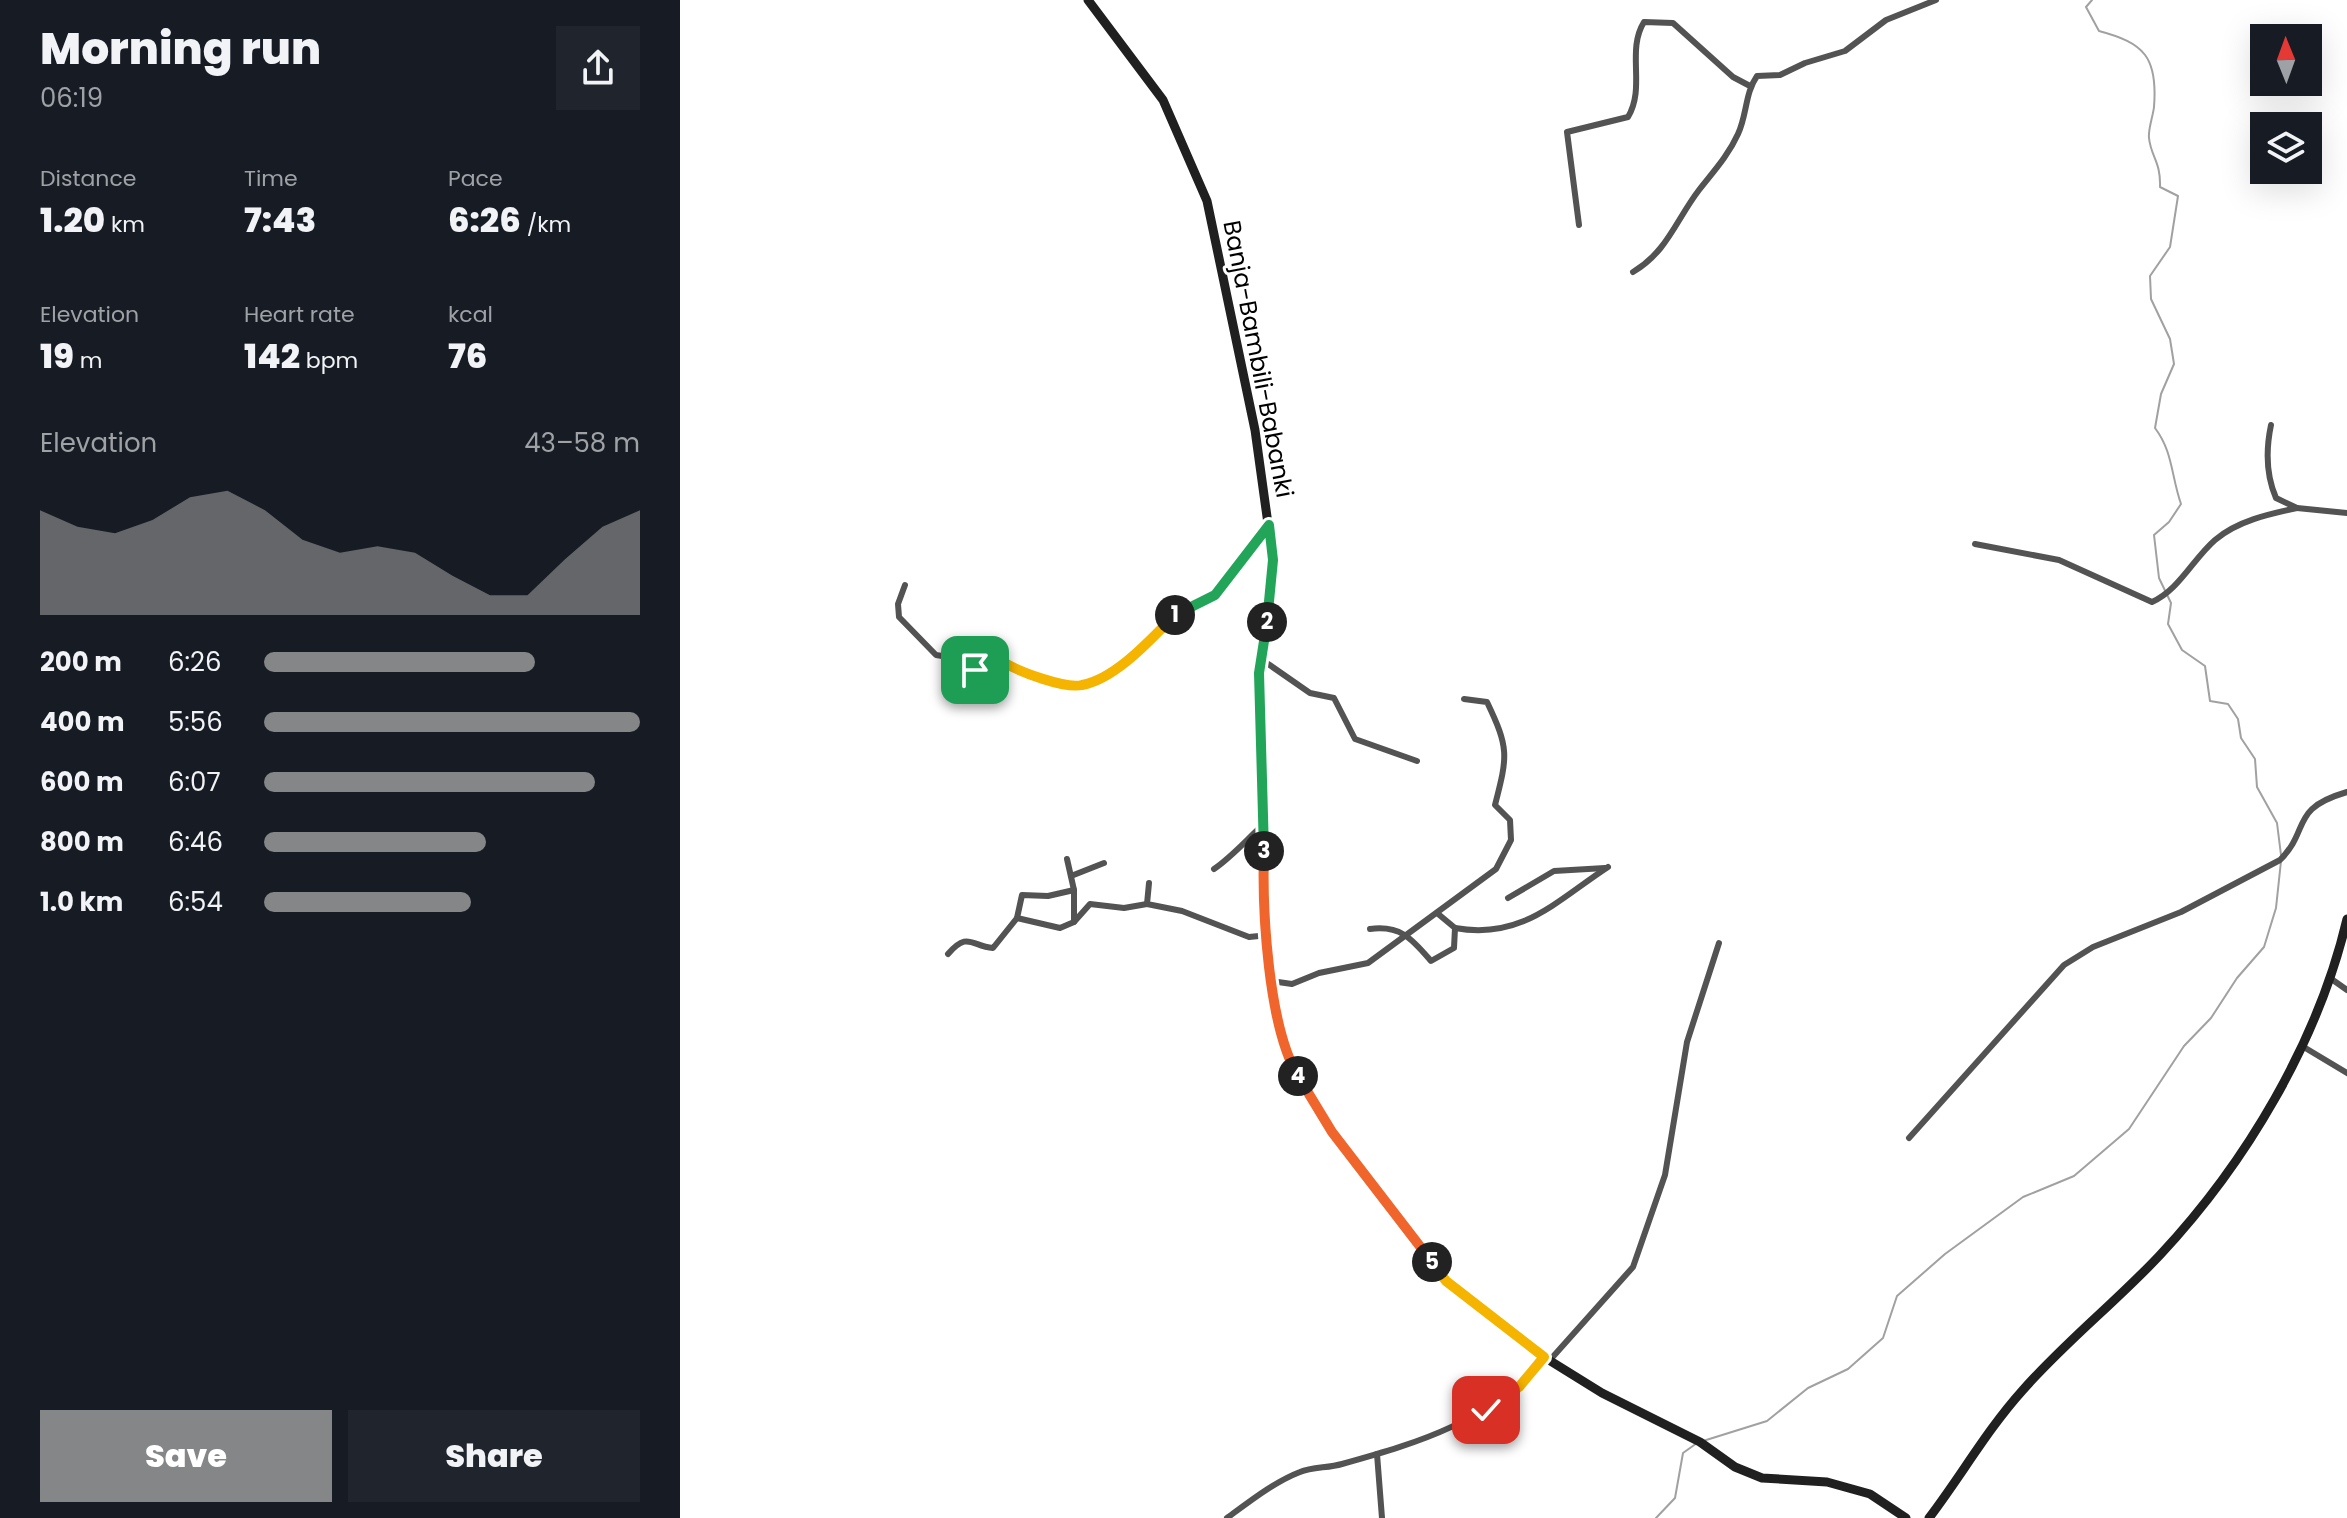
<!DOCTYPE html>
<html lang="en">
<head>
<meta charset="utf-8">
<style>
  body { margin:0; font-family:Poppins,sans-serif; background:#20242c; color:#f1f3f6; height:100vh; display:flex; flex-direction:column; font-size:30px; white-space:nowrap }
  * { box-sizing:border-box; margin:0 }
  p { font-size:26px; color:#9ea1a6 }
  .icon { flex:none; width:44px; height:44px; fill:none; stroke:currentColor; stroke-width:2; stroke-linecap:round; stroke-linejoin:round }
  .map { position:relative; flex:1; overflow:hidden }
  .drawer { display:flex; flex-direction:column; background:#171b24; width:680px }
  .drawer>* { flex:none }
  .needle { width:52px; rotate:359deg }
  .controls { position:absolute; left:1570px; top:24px; display:grid; gap:16px }
  .controls a { display:grid; place-items:center; width:72px; height:72px; border-radius:0px; background:#171b24; box-shadow:0 8px 32px #0002; font-size:40px }
  .pin { position:absolute; display:grid; place-items:center; width:68px; height:68px; color:#fff; margin:-34px; border-radius:16px; box-shadow:0 4px 12px #0006 }
  .km { position:absolute; width:40px; height:40px; margin:-20px; border-radius:50%; background:#222; color:#fff; font-size:22px; line-height:40px; text-align:center }
  .round { display:grid; place-items:center; flex:none; width:84px; height:84px; border-radius:0px; background:#20242c }
  .headline { display:flex; align-items:center; justify-content:space-between; height:136px; padding:0 40px }
  h1 { font-size:44px; font-weight:800; line-height:60px }
  .figures { display:grid; grid-template-columns:repeat(3,1fr); gap:12px; height:136px; padding:8px 40px }
  .figures div { display:grid; align-content:center }
  .figures b { font-size:34px; font-weight:800 }
  .figures small { font-size:22px; font-weight:400 }
  .figures p { font-size:22px }
  .chart { height:224px; padding:16px 40px }
  .chart p { display:flex; justify-content:space-between }
  .chart svg { width:100%; height:144px; margin-top:8px; fill:#858687; opacity:.7 }
  .cta { display:flex; gap:16px; margin-top:auto; padding:16px 40px }
  .cta a { flex:1; height:92px; border-radius:0px; background:#858687; color:#fff; font-size:32px; font-weight:800; line-height:92px; text-align:center }
  .cta a+a { background:#20242c; color:#f1f3f6 }
  ul { padding:0 40px; list-style:none; font-size:26px }
  li { display:grid; grid-template-columns:128px 96px 1fr; align-items:center; height:60px }
  li i { height:20px; border-radius:10px; background:#858687 }
  main { display:flex; flex:1; min-height:0 }
  .map>svg:first-child { display:block }
  .lines { fill:none; stroke-linecap:round; stroke-linejoin:round }
  .stream { stroke:#a1a1a1; stroke-width:2 }
  .street { stroke:#535353; stroke-width:6 }
  .secondary { stroke:#202020; stroke-width:9 }
  .split-1-casing { stroke:#fff; stroke-width:16 }
  .split-2-casing { stroke:#fff; stroke-width:16 }
  .split-3-casing { stroke:#fff; stroke-width:16 }
  .split-4-casing { stroke:#fff; stroke-width:16 }
  .split-5-casing { stroke:#fff; stroke-width:16 }
  .split-6-casing { stroke:#fff; stroke-width:16 }
  .split-1 { stroke:#f5b400; stroke-width:10 }
  .split-2 { stroke:#22a559; stroke-width:10 }
  .split-3 { stroke:#22a559; stroke-width:10 }
  .split-4 { stroke:#f0652b; stroke-width:10 }
  .split-5 { stroke:#f0652b; stroke-width:10 }
  .split-6 { stroke:#f5b400; stroke-width:10 }
  .labels { text-anchor:middle; stroke-width:6; stroke-linejoin:round; paint-order:stroke }
  .street-label { font-size:24px; fill:#000; stroke:#fff }
</style>
</head>
<body>
<main>
<section class="drawer">
<div class="headline"><div><h1>Morning run</h1><p>06:19</p></div><a class="round"><svg class="icon" aria-label="share" viewBox="0 0 24 24"><path d="M12 15V3M7 8l5-5 5 5M5 13v7h14v-7"/></svg></a></div>
<div class="figures">
<div><p>Distance</p><b>1.20<small> km</small></b></div>
<div><p>Time</p><b>7:43</b></div>
<div><p>Pace</p><b>6:26<small> /km</small></b></div>
</div>
<div class="figures">
<div><p>Elevation</p><b>19<small> m</small></b></div>
<div><p>Heart rate</p><b>142<small> bpm</small></b></div>
<div><p>kcal</p><b>76</b></div>
</div>
<div class="chart"><p><span>Elevation</span>43–58 m</p>
<svg viewBox="0 0 160 44" preserveAspectRatio="none"><path d="M0 44V12L10 17L20 19L30 15L40 8L50 6L60 12L70 21L80 25L90 23L100 25L110 32L120 38L130 38L140 27L150 17L160 12V44z"/></svg>
</div>
<ul>
<li><b>200 m</b>6:26<i style="width:72%"></i></li>
<li><b>400 m</b>5:56<i style="width:100%"></i></li>
<li><b>600 m</b>6:07<i style="width:88%"></i></li>
<li><b>800 m</b>6:46<i style="width:59%"></i></li>
<li><b>1.0 km</b>6:54<i style="width:55%"></i></li>
</ul>
<div class="cta"><a>Save</a><a>Share</a></div>
</section>
<div class="map">
<svg width="1667" height="1518" viewBox="0 0 1667 1518">
  <rect width="100%" height="100%" fill="#fff"/>
  <g class="lines">
    <g class="stream">
      <path d="M1412,0L1406,7L1419,31C1464,43 1478,57 1474,107C1473,116 1468,129 1469,138C1471,157 1481,162 1480,187L1498,196L1490,247L1470,276L1471,299L1490,339L1494,364L1481,394L1475,428C1493,452 1491,475 1501,504L1489,522L1474,535L1479,578L1491,603L1488,624L1502,650L1525,666L1530,701L1548,704L1558,719L1561,738L1575,759L1577,787L1597,823L1601,855"/>
      <polyline points="1023,1441 1087,1421 1128,1388 1168,1369 1203,1338 1217,1296 1265,1254 1343,1197 1394,1176 1449,1129 1504,1046 1531,1018 1557,978 1584,947 1596,908 1601,861"/>
      <polyline points="976,1518 995,1498 1003,1453 1017,1443"/>
    </g>
    <g class="street">
      <path d="M899,225L887,132L948,117C966,87 946,51 964,22L993,23L1053,77L1070,86"/>
      <path d="M953,272C987,252 996,220 1019,190C1033,172 1048,156 1058,134C1067,115 1065,93 1077,76L1100,75L1125,63L1165,51L1206,20L1256,0"/>
      <path d="M1591,425C1586,449 1586,475 1596,498L1617,508L1667,513"/>
      <path d="M1295,544L1379,560L1472,602C1499,590 1513,559 1535,540C1557,521 1589,514 1617,508"/>
      <polyline points="225,585 218,604 219,617 256,655 281,659 295,670 325,663 343,673 401,686 440,665 470,643 494,616 535,595 589,525"/>
      <polyline points="581,659 630,693 654,698 675,739 737,761"/>
      <polyline points="387,859 394,890 394,922 410,904 444,908 467,904"/>
      <path d="M534,869C553,856 568,838 586,822"/>
      <polyline points="391,876 424,863"/>
      <polyline points="469,883 467,904 502,911 569,937 589,935"/>
      <polyline points="828,898 874,871 925,868"/>
      <polyline points="394,922 380,928 337,918 342,895 368,896 394,890"/>
      <path d="M775,928C842,940 876,901 928,867"/>
      <path d="M690,929C721,925 732,939 751,961L774,948L775,928L757,913"/>
      <path d="M268,954C288,931 291,946 313,948L337,918"/>
      <polyline points="1650,978 1667,990"/>
      <path d="M591,981L612,984L639,973L688,963L816,869L831,840L830,820L815,805C828,755 829,748 807,702L784,699"/>
      <polyline points="1622,1046 1667,1073"/>
      <path d="M1229,1138L1384,965L1413,947L1501,912L1600,860C1631,829 1609,809 1667,792"/>
      <polyline points="870,1360 953,1267 985,1175 1007,1042 1039,943"/>
      <polyline points="697,1454 702,1518"/>
      <path d="M547,1518C569,1502 594,1482 620,1472C632,1467 648,1468 662,1464C741,1442 809,1422 864,1357"/>
    </g>
    <g class="secondary">
      <polyline points="408,0 483,100 527,201 575,430 593,560 591,596 579,673 586,822 583,894 591,981 606,1056 652,1132 766,1281 864,1357 922,1393 1020,1442 1055,1467 1082,1478 1147,1482 1190,1494 1226,1518"/>
      <path d="M1249,1518C1281,1476 1307,1430 1342,1391C1385,1342 1436,1302 1480,1255C1566,1163 1638,1042 1667,919"/>
    </g>
  </g>
  <g class="lines">
    <g class="split-1-casing">
      <path id="split-1" d="M295,670L325,663C340,672 385,689 402,685C436,679 472,638 495,615"/>
    </g>
    <g class="split-2-casing">
      <polyline id="split-2" points="495,615 535,595 589,525 593,560 587,622"/>
    </g>
    <g class="split-3-casing">
      <polyline id="split-3" points="584,851 579,673 587,622"/>
    </g>
    <g class="split-4-casing">
      <path id="split-4" d="M584,851C582,910 588,1026 618,1076"/>
    </g>
    <g class="split-5-casing">
      <polyline id="split-5" points="618,1076 652,1132 752,1262"/>
    </g>
    <g class="split-6-casing">
      <polyline id="split-6" points="752,1262 766,1281 864,1357 839,1387 806,1410"/>
    </g>
    <use href="#split-1" class="split-1"/>
    <use href="#split-2" class="split-2"/>
    <use href="#split-3" class="split-3"/>
    <use href="#split-4" class="split-4"/>
    <use href="#split-5" class="split-5"/>
    <use href="#split-6" class="split-6"/>
  </g>
  <g class="labels">
    <g class="street-label">
      <text transform="translate(578 359) rotate(79)" y="8">Banja-Bambili-Babanki</text>
    </g>
  </g>
</svg>
<div class="controls">
<a><svg class="needle" viewBox="-14 -14 28 28"><path d="M0-13l5 13h-10z" fill="#e53935"/><path d="M0 13l5-13h-10z" fill="#9ea1a6"/></svg></a>
<a><svg class="icon" aria-label="layers" viewBox="0 0 24 24"><path d="M12 4l9 5-9 5-9-5zM3 14l9 5 9-5"/></svg></a>
</div>
<div class="pin" style="left:295px;top:670px;background:#1e9e55"><svg class="icon" aria-label="arrive" viewBox="0 0 24 24"><path d="M6 21V4h12l-3 4 3 4H6"/></svg></div>
<div class="pin" style="left:806px;top:1410px;background:#d93025"><svg class="icon" aria-label="check" viewBox="0 0 24 24"><path d="M5 12l5 5 9-10"/></svg></div>
<b class="km" style="left:495px;top:615px">1</b>
<b class="km" style="left:587px;top:622px">2</b>
<b class="km" style="left:584px;top:851px">3</b>
<b class="km" style="left:618px;top:1076px">4</b>
<b class="km" style="left:752px;top:1262px">5</b>
</div>
</main>
</body>
</html>
